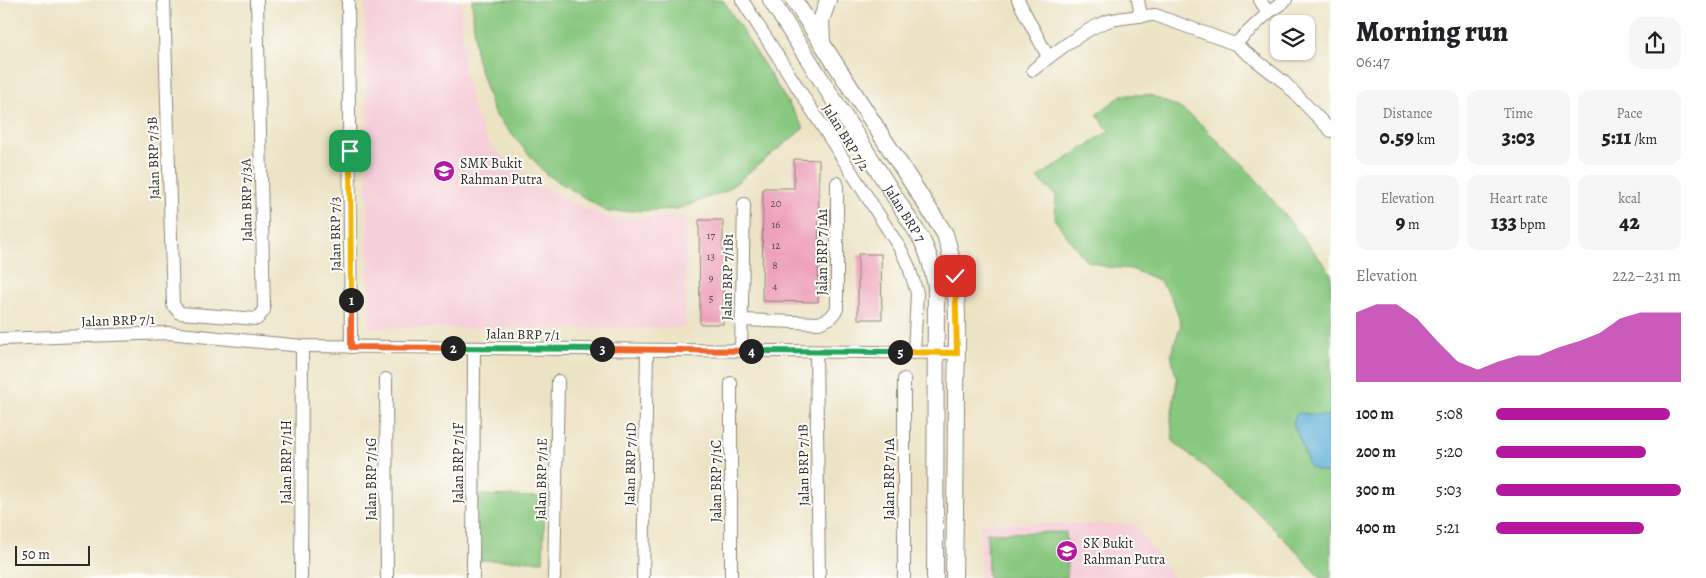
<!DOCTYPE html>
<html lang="en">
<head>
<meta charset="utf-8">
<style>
  body { margin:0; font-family:Alegreya,serif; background:#f6f6f6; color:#202124; height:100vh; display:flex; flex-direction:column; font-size:19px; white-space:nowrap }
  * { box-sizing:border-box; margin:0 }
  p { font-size:16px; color:#757577 }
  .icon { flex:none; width:28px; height:28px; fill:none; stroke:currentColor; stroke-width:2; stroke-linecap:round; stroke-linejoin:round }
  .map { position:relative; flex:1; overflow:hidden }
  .side { display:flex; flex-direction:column; background:#fff; width:375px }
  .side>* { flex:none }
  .tools { position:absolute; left:1270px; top:15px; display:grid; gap:10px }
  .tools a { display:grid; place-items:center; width:45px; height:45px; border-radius:10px; background:#fff; box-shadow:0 1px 4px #0004; font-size:25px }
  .scale { position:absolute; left:15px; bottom:12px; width:75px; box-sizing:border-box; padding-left:5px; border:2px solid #2b2b2b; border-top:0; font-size:14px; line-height:18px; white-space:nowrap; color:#2b2b2b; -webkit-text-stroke:4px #fdfcf7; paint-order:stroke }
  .pin { position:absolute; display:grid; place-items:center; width:42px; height:42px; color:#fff; margin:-21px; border-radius:10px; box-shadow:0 2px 8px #0006 }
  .km { position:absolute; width:25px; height:25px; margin:-12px; border-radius:50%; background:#222; color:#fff; font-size:14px; line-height:25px; text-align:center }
  .round { display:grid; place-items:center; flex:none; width:52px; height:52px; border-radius:15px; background:#f6f6f6 }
  .headline { display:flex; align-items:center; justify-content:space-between; height:85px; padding:0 25px }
  h1 { font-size:28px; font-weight:800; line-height:38px }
  .metrics { display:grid; grid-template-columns:repeat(3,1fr); gap:8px; height:85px; padding:5px 25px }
  .metrics div { display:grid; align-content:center; border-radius:12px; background:#f6f6f6; text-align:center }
  .metrics b { font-size:21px; font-weight:800 }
  .metrics small { font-size:14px; font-weight:400 }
  .metrics p { font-size:14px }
  .chart { height:140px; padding:10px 25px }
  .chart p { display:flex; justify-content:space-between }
  .chart svg { width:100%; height:90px; margin-top:5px; fill:#b5179e; opacity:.7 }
  ul { padding:0 25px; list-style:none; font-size:16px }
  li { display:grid; grid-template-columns:80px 60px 1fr; align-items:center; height:38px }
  li i { height:12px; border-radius:6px; background:#b5179e }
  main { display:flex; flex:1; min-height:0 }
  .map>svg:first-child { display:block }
  .built { fill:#f5cfd9 }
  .green { fill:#87c77e; stroke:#597954 }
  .water { fill:#5fb0d9; stroke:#456e82 }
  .building { fill:#eda1bb }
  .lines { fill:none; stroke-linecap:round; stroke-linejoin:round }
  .minor-casing { stroke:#8c8778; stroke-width:14 }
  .major-casing { stroke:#8c8778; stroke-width:18 }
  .minor { stroke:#fff; stroke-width:12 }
  .major { stroke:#fff; stroke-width:16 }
  .split-1-casing { stroke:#fff; stroke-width:10 }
  .split-2-casing { stroke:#fff; stroke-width:10 }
  .split-3-casing { stroke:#fff; stroke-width:10 }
  .split-4-casing { stroke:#fff; stroke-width:10 }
  .split-5-casing { stroke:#fff; stroke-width:10 }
  .split-6-casing { stroke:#fff; stroke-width:10 }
  .split-1 { stroke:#f5b400; stroke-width:6 }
  .split-2 { stroke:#f0652b; stroke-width:6 }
  .split-3 { stroke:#22a559; stroke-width:6 }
  .split-4 { stroke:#f0652b; stroke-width:6 }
  .split-5 { stroke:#22a559; stroke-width:6 }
  .split-6 { stroke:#f5b400; stroke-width:6 }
  .labels { text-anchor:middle; stroke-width:4; stroke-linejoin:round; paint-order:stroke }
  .number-label { font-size:11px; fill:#5c484f }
  .street-label { font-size:14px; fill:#2b2b2b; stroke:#fdfcf7 }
  .poi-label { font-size:14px; fill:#2b2b2b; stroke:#fdfcf7; text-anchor:start }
</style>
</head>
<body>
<main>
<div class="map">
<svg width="1331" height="578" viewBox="0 0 1331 578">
  <rect width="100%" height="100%" fill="#fdfcf7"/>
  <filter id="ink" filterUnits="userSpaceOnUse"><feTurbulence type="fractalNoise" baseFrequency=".02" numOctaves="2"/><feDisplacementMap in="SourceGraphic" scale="10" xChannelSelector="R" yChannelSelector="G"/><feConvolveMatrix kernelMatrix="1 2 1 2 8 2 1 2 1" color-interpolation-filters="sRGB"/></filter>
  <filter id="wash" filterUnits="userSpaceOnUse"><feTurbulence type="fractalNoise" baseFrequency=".0096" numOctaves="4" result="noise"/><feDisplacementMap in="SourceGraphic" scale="20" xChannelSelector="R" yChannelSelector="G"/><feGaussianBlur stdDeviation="1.12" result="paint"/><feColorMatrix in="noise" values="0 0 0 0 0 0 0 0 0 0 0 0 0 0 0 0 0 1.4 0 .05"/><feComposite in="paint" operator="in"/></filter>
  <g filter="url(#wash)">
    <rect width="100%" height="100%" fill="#ece3c4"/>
    <g class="built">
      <polygon points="365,0 461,0 464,68 472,103 485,137 495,150 533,182 571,203 610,219 686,216 686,328 369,328"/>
      <polygon points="980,523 1135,524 1173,578 980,578"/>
    </g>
    <g class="green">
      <polygon points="472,0 723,0 804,128 726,191 677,209 608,212 546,174 494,114 476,57"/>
      <polygon points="1122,95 1150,95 1180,108 1203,126 1256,179 1331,273 1331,578 1320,578 1293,548 1243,498 1173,441 1171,419 1177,381 1171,354 1181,325 1173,300 1159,280 1131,269 1107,267 1085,260 1055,220 1056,196 1037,178 1109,131 1097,114"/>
      <polygon points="478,495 545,497 543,561 477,560"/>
      <polygon points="1066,532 1067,578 988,578 987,533"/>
    </g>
    <polygon class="water" points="1297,413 1331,416 1331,474 1310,468 1293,422"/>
    <g id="blocks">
      <g class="building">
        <polygon points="794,159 819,160 818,302 762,301 763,188 794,188"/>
        <polygon points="699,220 723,220 723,324 700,324"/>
        <polygon points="858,254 881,254 882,319 858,319"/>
      </g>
    </g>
  </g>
  <g filter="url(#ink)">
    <use href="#blocks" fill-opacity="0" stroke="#8c8778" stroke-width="1"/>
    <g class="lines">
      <g class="minor-casing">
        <g id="minor">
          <polyline points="164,0 173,305 180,313 257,319 264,310 257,0"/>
          <polyline points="348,0 351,347"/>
          <polyline points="742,0 901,250 909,267 917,293 914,353"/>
          <polyline points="1018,0 1048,57"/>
          <polyline points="1138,0 1141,16"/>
          <polyline points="1260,0 1268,13"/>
          <polyline points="1235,44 1268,13 1286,0"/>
          <path d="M1033,70C1052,54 1085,29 1108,21C1123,17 1140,16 1155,15L1235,44L1284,82L1331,131"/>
          <polyline points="742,320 819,323 830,318 837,309 837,183"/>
          <polyline points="0,339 168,333 302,346 957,353"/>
          <polyline points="741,351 744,204"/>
          <polyline points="816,352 819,578"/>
          <polyline points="386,379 387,578"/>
          <polyline points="301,578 302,346"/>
          <polyline points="473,578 474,348"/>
          <polyline points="554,578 558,381"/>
          <polyline points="643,578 647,350"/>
          <polyline points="731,578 731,383"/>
          <polyline points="904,578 904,379"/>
        </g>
      </g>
      <g class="major-casing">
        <g id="major">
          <path id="s1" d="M771,0L922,240L929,257L936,285L935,578"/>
          <path d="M794,0L945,234C961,284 957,339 956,390C956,453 955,515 954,578"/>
          <polyline points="822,41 821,21 828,0"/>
        </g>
      </g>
      <use href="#minor" class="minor"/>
      <use href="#major" class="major"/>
    </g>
  </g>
  <g class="lines" filter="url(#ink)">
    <g class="split-1-casing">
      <polyline id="split-1" points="350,151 351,300"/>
    </g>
    <g class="split-2-casing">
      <polyline id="split-2" points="351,300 351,347 453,348"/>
    </g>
    <g class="split-3-casing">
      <polyline id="split-3" points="453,348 602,349"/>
    </g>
    <g class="split-4-casing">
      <polyline id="split-4" points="602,349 751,351"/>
    </g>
    <g class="split-5-casing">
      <polyline id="split-5" points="751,351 900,352"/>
    </g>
    <g class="split-6-casing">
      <polyline id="split-6" points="900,352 957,353 955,276"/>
    </g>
    <use href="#split-1" class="split-1"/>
    <use href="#split-2" class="split-2"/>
    <use href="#split-3" class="split-3"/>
    <use href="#split-4" class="split-4"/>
    <use href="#split-5" class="split-5"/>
    <use href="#split-6" class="split-6"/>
  </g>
  <defs>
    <g id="school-disc" transform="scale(1.125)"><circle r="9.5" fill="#b5179e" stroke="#fdfcf7"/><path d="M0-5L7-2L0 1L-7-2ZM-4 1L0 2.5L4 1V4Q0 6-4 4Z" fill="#fff"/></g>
  </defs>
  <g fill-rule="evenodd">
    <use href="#school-disc" x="444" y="171"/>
    <use href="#school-disc" x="1067" y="551"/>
  </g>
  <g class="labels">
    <g class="number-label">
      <text x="776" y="207">20</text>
      <text x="776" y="228">16</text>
      <text x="711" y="239">17</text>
      <text x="776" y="249">12</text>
      <text x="711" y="260">13</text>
      <text x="775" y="269">8</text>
      <text x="711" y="281">9</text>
      <text x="775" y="290">4</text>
      <text x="711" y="302">5</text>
    </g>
    <g class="street-label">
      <text transform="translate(846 137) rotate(58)" y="5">Jalan BRP 7/2</text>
      <text transform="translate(153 158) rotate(-92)" y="5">Jalan BRP 7/3B</text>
      <text transform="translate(246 200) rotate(-91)" y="5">Jalan BRP 7/3A</text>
      <text dy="5" stroke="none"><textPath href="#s1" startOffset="252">Jalan BRP 7</textPath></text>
      <text transform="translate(335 234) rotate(-91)" y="5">Jalan BRP 7/3</text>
      <text transform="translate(822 252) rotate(-90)" y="5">Jalan BRP 7/1A1</text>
      <text transform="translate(727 277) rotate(-89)" y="5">Jalan BRP 7/1B1</text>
      <text transform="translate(118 320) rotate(-2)" y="5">Jalan BRP 7/1</text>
      <text transform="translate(523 334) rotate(1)" y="5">Jalan BRP 7/1</text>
      <text transform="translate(286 462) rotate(-90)" y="5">Jalan BRP 7/1H</text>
      <text transform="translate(458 463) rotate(-90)" y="5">Jalan BRP 7/1F</text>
      <text transform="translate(630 464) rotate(-89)" y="5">Jalan BRP 7/1D</text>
      <text transform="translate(803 465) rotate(-91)" y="5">Jalan BRP 7/1B</text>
      <text transform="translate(371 479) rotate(-90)" y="5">Jalan BRP 7/1G</text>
      <text transform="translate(541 479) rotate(-89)" y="5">Jalan BRP 7/1E</text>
      <text transform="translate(889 479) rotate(-90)" y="5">Jalan BRP 7/1A</text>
      <text transform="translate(716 481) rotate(-90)" y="5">Jalan BRP 7/1C</text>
    </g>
    <g class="poi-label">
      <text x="460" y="168">SMK Bukit<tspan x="460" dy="16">Rahman Putra</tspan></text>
      <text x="1083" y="548">SK Bukit<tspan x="1083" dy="16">Rahman Putra</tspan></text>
    </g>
  </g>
</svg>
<div class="tools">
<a><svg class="icon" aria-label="layers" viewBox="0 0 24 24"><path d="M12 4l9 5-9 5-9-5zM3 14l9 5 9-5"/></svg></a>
</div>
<div class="scale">50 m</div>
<div class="pin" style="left:350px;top:151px;background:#1e9e55"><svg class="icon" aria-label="arrive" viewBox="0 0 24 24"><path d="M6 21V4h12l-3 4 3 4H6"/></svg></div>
<div class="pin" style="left:955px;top:276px;background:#d93025"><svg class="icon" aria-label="check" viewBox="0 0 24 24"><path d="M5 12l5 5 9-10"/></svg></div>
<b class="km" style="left:351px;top:300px">1</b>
<b class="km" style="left:453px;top:348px">2</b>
<b class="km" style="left:602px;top:349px">3</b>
<b class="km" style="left:751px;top:351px">4</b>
<b class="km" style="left:900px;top:352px">5</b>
</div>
<section class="side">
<div class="headline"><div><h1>Morning run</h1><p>06:47</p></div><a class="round"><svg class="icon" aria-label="share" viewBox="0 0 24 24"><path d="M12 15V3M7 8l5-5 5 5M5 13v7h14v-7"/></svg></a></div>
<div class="metrics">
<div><p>Distance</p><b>0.59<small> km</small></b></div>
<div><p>Time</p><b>3:03</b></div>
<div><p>Pace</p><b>5:11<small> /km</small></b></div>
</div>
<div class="metrics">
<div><p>Elevation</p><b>9<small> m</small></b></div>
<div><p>Heart rate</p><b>133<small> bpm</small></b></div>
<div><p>kcal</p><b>42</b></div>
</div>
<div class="chart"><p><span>Elevation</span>222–231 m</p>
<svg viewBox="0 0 160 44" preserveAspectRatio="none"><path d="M0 44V10L10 6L20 6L30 13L40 24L50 34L60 38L70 34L80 31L90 31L100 27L110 24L120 20L130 13L140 10L150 10L160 10V44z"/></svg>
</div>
<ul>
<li><b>100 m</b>5:08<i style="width:94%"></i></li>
<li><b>200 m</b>5:20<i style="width:81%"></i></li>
<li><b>300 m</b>5:03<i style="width:100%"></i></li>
<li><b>400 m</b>5:21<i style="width:80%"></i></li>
</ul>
</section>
</main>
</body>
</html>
